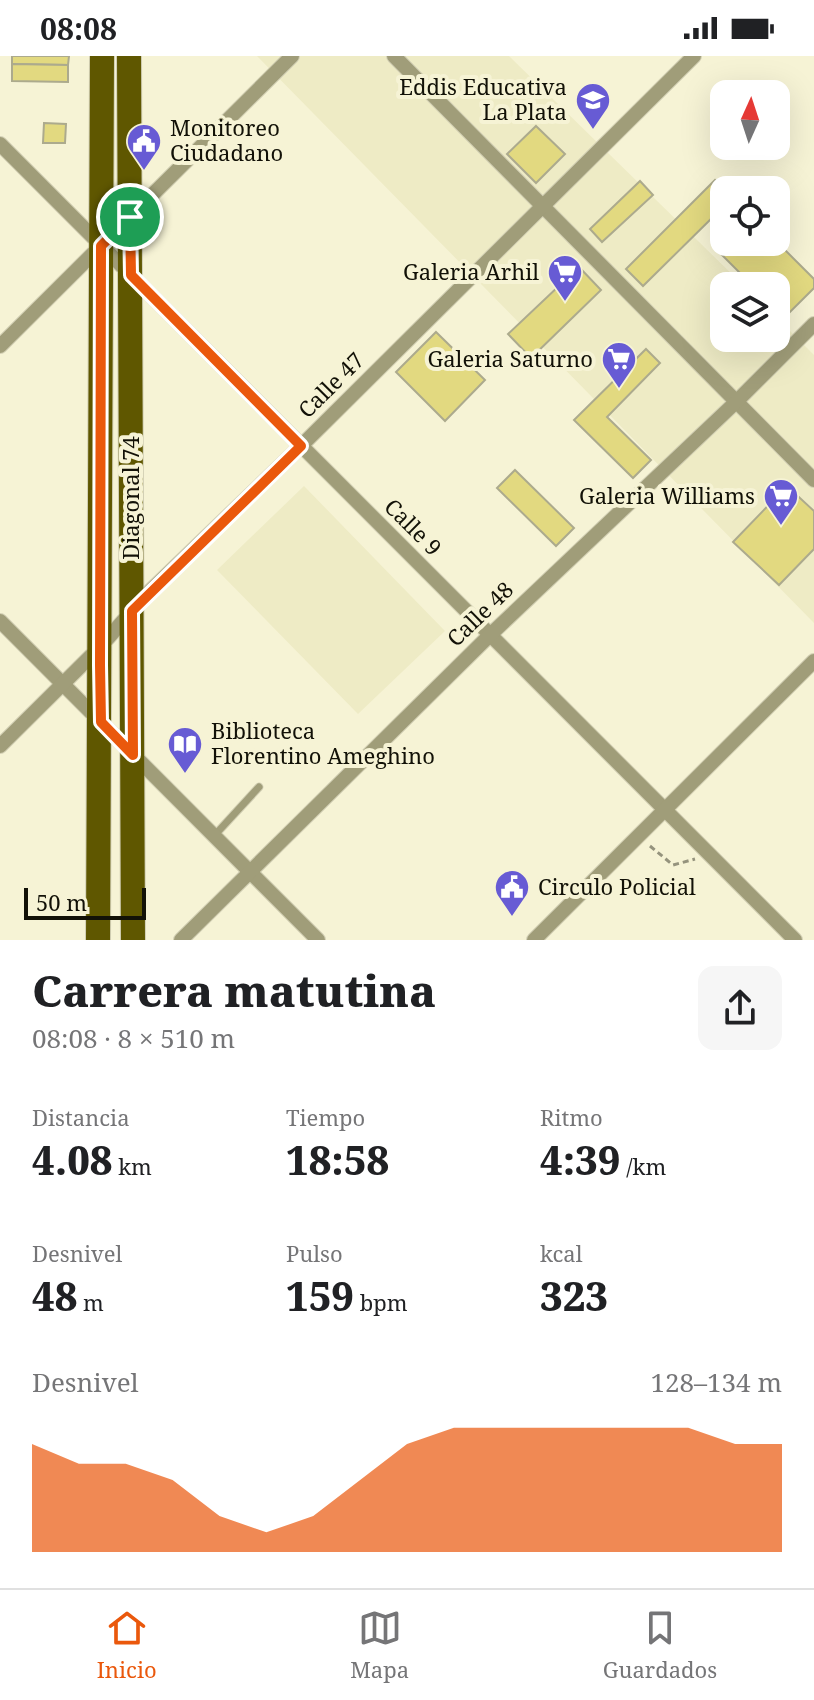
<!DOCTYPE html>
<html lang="es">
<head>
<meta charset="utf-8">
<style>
  body { margin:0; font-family:"Noto Serif",serif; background:#f6f6f6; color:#202124; height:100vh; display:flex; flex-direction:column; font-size:30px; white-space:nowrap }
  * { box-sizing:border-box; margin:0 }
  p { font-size:26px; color:#757577 }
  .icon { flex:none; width:44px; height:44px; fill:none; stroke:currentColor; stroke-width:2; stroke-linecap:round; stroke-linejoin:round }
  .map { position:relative; height:884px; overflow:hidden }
  .sheet { display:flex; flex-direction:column; background:#fff; flex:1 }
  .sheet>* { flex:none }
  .needle { width:52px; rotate:3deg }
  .buttons { position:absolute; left:710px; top:24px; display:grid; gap:16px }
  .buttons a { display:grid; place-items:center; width:80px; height:80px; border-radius:16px; background:#fff; box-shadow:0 8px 32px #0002; font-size:40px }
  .scale { position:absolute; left:24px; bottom:20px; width:122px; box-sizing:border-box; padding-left:8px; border:4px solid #121107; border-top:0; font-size:22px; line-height:28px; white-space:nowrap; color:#121107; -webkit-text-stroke:6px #f6f3d5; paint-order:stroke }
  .pin { position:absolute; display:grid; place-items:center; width:68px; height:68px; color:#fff; margin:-34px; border:4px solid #fff; border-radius:50%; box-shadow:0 2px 8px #0007 }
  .round { display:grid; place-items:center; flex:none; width:84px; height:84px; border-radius:16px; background:#f6f6f6 }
  .summary { display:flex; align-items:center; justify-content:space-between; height:136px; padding:0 32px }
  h1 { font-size:44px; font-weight:800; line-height:60px }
  .stats { display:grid; grid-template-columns:repeat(3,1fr); gap:12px; height:136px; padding:8px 32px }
  .stats div { display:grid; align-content:center }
  .stats b { font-size:40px; font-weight:800 }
  .stats small { font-size:22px; font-weight:400 }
  .stats p { font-size:22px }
  .chart { height:224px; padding:16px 32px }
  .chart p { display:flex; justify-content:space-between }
  .chart svg { width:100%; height:144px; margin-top:8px; fill:#ea580c; opacity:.7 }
  .status { display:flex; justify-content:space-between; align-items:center; height:56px; padding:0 40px; background:#fff; direction:ltr }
  .status svg { height:22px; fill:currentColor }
  .menu { display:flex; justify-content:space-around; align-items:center; height:112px; border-top:2px solid #e0e0e0; background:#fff; font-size:22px; color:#757577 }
  .menu a { display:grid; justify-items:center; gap:4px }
  .menu .current { color:#ea580c }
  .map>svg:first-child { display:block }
  .built { fill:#eeebc5 }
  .building { fill:#e2d980; stroke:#acaa8d; stroke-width:2 }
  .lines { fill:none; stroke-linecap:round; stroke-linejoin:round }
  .lane-casing { stroke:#d2cfb4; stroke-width:9 }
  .street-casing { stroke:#d2cfb4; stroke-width:16 }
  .primary-casing { stroke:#d2cfb4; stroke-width:26 }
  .path { stroke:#95937d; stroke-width:3; stroke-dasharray:6 4; stroke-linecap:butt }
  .lane { stroke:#a09d79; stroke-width:7 }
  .street { stroke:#a09d79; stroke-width:14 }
  .primary { stroke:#5f5700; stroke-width:24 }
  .route-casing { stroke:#fff; stroke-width:16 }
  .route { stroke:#ea580c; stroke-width:10 }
  .labels { text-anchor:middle; stroke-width:8; stroke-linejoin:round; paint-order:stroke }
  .poi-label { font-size:22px; fill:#121107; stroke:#f6f3d5; text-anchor:end }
  .street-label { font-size:22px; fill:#121107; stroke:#f6f3d5 }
</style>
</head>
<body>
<div class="status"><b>08:08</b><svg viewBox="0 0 49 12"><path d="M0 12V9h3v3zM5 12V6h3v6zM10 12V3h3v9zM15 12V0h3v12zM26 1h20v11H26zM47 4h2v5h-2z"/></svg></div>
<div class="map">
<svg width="814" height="884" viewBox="0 0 814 884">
  <rect width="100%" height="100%" fill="#f6f3d5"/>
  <g class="built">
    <polygon points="257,0 509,0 744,230 724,230 724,282 776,282 776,261 814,299 814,567"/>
    <polygon points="304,430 445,575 358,658 217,514"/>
  </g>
  <g class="building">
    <polygon points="12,0 69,0 68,9 12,8"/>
    <polygon points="12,8 68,9 68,26 12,25"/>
    <polygon points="44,67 66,68 65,87 43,87"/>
    <polygon points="536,70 565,98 536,127 507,98"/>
    <polygon points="715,124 725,134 724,166 716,158 643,230 626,213"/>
    <polygon points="640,125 653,139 602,186 590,173"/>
    <polygon points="776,185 814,223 814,232 785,261 776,253 776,230 753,230 718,195 727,186"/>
    <polygon points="579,211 601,234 531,302 508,278"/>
    <polygon points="436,276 485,324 445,365 396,316"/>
    <polygon points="646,293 660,307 607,361 651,404 633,422 574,364"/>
    <polygon points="515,414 574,472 556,490 497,432"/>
    <polygon points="787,430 814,455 814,493 779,529 733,486"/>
  </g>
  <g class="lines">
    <g class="lane-casing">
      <polyline id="lane" points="214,780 259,731"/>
    </g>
    <g class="street-casing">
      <g id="street">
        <polyline points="394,0 814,424"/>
        <polyline points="0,88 795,884"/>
        <polyline points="0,290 292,0"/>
        <polyline points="0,565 318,884"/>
        <polyline points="0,690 100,591 148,537 301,390 694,0"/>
        <polyline points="181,884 490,579 736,346 814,268"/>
        <polyline points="534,884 814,605"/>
      </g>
    </g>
    <g class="primary-casing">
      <g id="primary">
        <polyline points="129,0 133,884"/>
        <polyline points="98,884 102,0"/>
      </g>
    </g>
    <polyline class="path" points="650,790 673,809 695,803"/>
    <use href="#lane" class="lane"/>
    <use href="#street" class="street"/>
    <use href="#primary" class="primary"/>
  </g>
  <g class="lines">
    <g class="route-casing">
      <polygon id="route" points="130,161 131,219 301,390 132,555 133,699 101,666 100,609 101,190"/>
    </g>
    <use href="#route" class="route"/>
  </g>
  <defs>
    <g id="university-pin" transform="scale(1.8)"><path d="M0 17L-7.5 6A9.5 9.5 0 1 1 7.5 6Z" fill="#675bd4" stroke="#f6f3d5"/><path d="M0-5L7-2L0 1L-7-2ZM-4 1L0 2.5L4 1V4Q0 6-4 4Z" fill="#fff"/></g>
    <g id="civic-pin" transform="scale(1.8)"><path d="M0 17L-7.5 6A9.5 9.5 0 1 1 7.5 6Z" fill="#675bd4" stroke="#f6f3d5"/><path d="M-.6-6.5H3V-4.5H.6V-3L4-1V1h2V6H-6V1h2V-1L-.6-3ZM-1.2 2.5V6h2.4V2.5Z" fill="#fff"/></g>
    <g id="supermarket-pin" transform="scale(1.8)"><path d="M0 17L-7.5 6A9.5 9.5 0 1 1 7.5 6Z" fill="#675bd4" stroke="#f6f3d5"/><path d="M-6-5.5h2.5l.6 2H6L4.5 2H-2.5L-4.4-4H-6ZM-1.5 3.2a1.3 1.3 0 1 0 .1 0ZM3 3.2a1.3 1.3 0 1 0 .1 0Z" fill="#fff"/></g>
    <g id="library-pin" transform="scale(1.8)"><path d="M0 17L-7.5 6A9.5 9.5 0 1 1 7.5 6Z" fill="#675bd4" stroke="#f6f3d5"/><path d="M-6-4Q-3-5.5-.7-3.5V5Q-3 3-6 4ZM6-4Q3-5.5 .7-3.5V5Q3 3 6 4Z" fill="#fff"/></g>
  </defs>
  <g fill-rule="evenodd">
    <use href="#university-pin" x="593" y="44"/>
    <use href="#civic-pin" x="144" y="85"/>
    <use href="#supermarket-pin" x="565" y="216"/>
    <use href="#supermarket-pin" x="619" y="303"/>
    <use href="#supermarket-pin" x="781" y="440"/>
    <use href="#library-pin" x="185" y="688"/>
    <use href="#civic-pin" x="512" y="831"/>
  </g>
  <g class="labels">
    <g class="poi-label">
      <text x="567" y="39">Eddis Educativa<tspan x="567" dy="25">La Plata</tspan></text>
      <text x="170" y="80" text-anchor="start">Monitoreo<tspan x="170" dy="25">Ciudadano</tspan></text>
      <text x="539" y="224">Galeria Arhil</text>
      <text x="593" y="311">Galeria Saturno</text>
      <text x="755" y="448">Galeria Williams</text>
      <text x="211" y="683" text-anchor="start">Biblioteca<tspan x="211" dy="25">Florentino Ameghino</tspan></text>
      <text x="538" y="839" text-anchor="start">Circulo Policial</text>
    </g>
    <g class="street-label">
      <text transform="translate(331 329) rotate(-45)" y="8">Calle 47</text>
      <text transform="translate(131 442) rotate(-90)" y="8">Diagonal 74</text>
      <text transform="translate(413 471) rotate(45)" y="8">Calle 9</text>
      <text transform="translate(480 558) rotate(-44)" y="8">Calle 48</text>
    </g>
  </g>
</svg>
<div class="buttons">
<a><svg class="needle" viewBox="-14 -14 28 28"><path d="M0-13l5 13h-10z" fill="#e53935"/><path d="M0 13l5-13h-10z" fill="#757577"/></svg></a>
<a><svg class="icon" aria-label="locate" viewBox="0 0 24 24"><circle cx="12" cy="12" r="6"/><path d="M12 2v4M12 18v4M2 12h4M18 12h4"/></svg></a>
<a><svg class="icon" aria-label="layers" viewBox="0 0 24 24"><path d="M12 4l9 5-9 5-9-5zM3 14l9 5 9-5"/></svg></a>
</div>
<div class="scale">50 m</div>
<div class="pin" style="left:130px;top:161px;background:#1e9e55"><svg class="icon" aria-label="arrive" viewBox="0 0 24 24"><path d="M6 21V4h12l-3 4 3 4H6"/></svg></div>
</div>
<section class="sheet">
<div class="summary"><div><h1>Carrera matutina</h1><p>08:08 · 8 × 510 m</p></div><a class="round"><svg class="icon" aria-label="share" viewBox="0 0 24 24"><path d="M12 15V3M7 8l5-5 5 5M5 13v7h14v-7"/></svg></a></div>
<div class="stats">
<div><p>Distancia</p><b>4.08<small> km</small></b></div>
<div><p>Tiempo</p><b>18:58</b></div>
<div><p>Ritmo</p><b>4:39<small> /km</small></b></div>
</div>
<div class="stats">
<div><p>Desnivel</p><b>48<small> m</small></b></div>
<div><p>Pulso</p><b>159<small> bpm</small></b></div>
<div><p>kcal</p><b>323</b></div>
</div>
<div class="chart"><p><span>Desnivel</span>128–134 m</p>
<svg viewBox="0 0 160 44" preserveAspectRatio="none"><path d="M0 44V11L10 17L20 17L30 22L40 33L50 38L60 33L70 22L80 11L90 6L100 6L110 6L120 6L130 6L140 6L150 11L160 11V44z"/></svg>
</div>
</section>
<nav class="menu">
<a class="current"><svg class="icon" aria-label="home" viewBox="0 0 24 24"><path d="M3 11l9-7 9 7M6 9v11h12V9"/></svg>Inicio</a>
<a><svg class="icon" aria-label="map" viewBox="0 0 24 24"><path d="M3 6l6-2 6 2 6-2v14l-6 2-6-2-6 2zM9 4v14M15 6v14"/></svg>Mapa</a>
<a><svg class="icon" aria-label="saved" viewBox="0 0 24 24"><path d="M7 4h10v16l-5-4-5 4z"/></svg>Guardados</a>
</nav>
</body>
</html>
